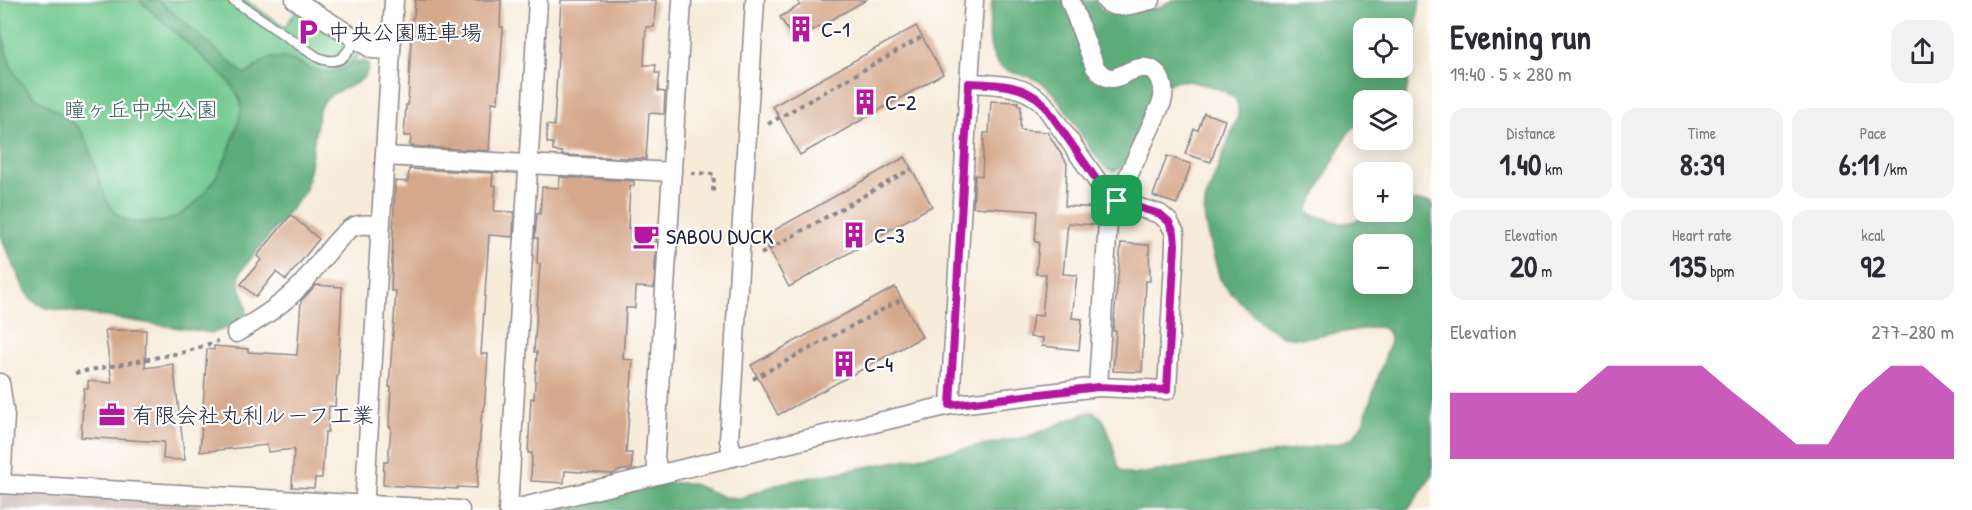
<!DOCTYPE html>
<html lang="en">
<head>
<meta charset="utf-8">
<style>
  body { margin:0; font-family:"Patrick Hand","Klee One",sans-serif; background:#f2f2f3; color:#2b2b33; height:100vh; display:flex; flex-direction:column; font-size:22px; white-space:nowrap }
  * { box-sizing:border-box; margin:0 }
  p { font-size:20px; color:#7c7c81 }
  .icon { flex:none; width:33px; height:33px; fill:none; stroke:currentColor; stroke-width:2; stroke-linecap:round; stroke-linejoin:round }
  .map { position:relative; flex:1; overflow:hidden }
  .details { display:flex; flex-direction:column; background:#fff; width:540px }
  .details>* { flex:none }
  .fabs { position:absolute; left:1353px; top:18px; display:grid; gap:12px }
  .fabs a { display:grid; place-items:center; width:60px; height:60px; border-radius:12px; background:#fff; box-shadow:0 3px 15px #0003; font-size:30px }
  .pin { position:absolute; display:grid; place-items:center; width:51px; height:51px; color:#fff; margin:-26px; border-radius:12px; box-shadow:0 3px 9px #0006 }
  .round { display:grid; place-items:center; flex:none; width:63px; height:63px; border-radius:18px; background:#f2f2f3 }
  .headline { display:flex; align-items:center; justify-content:space-between; height:102px; padding:0 18px }
  h1 { font-size:33px; font-weight:800; line-height:45px }
  .metrics { display:grid; grid-template-columns:repeat(3,1fr); gap:9px; height:102px; padding:6px 18px }
  .metrics div { display:grid; align-content:center; border-radius:15px; background:#f2f2f3; text-align:center }
  .metrics b { font-size:30px; font-weight:800 }
  .metrics small { font-size:16px; font-weight:400 }
  .metrics p { font-size:16px }
  .chart { height:168px; padding:12px 18px }
  .chart p { display:flex; justify-content:space-between }
  .chart svg { width:100%; height:108px; margin-top:6px; fill:#b5179e; opacity:.7 }
  main { display:flex; flex:1; min-height:0 }
  .map>svg:first-child { display:block }
  .industrial { fill:#d0c0bc }
  .green { fill:#6fc88e; stroke:#487564; stroke-width:1.5 }
  .forest { fill:#5bac79; stroke:#3e675a; stroke-width:1.5; fill-rule:evenodd }
  .building { fill:#d5a88b }
  .lines { fill:none; stroke-linecap:round; stroke-linejoin:round }
  .service-casing { stroke:#8c868a; stroke-width:12 }
  .minor-casing { stroke:#8c868a; stroke-width:21 }
  .path { stroke:#8c868a; stroke-width:4; stroke-dasharray:4.5 4.5; stroke-linecap:butt }
  .service { stroke:#fff; stroke-width:9 }
  .minor { stroke:#fff; stroke-width:18 }
  .route-casing { stroke:#fff; stroke-width:12 }
  .route { stroke:#b5179e; stroke-width:8 }
  .labels { text-anchor:middle; stroke-width:4.5; stroke-linejoin:round; paint-order:stroke }
  .poi-label { font-size:22px; fill:#22223b; stroke:#fff; text-anchor:start }
  .park-label { font-size:22px; fill:#41645c; stroke:#fff }
</style>
</head>
<body>
<main>
<div class="map">
<svg width="1432" height="510" viewBox="0 0 1432 510">
  <rect width="100%" height="100%" fill="#fff"/>
  <filter id="ink" filterUnits="userSpaceOnUse"><feTurbulence type="fractalNoise" baseFrequency=".0167" numOctaves="2"/><feDisplacementMap in="SourceGraphic" scale="12" xChannelSelector="R" yChannelSelector="G"/><feConvolveMatrix kernelMatrix="1 2 1 2 8 2 1 2 1" color-interpolation-filters="sRGB"/></filter>
  <filter id="wash" filterUnits="userSpaceOnUse"><feTurbulence type="fractalNoise" baseFrequency=".008" numOctaves="4" result="noise"/><feDisplacementMap in="SourceGraphic" scale="24" xChannelSelector="R" yChannelSelector="G"/><feGaussianBlur stdDeviation="1.35" result="paint"/><feColorMatrix in="noise" values="0 0 0 0 0 0 0 0 0 0 0 0 0 0 0 0 0 1.4 0 .05"/><feComposite in="paint" operator="in"/></filter>
  <g filter="url(#wash)">
    <rect width="100%" height="100%" fill="#f7ebd9"/>
    <polygon class="industrial" points="0,493 200,504 205,510 0,510"/>
    <path class="green" d="M0,0H245L285,27L295,12L360,53C349,70 329,77 310,69C304,66 300,61 293,61C281,61 268,65 256,66L250,72L249,151L142,262L0,119Z"/>
    <g class="forest">
      <path d="M139,0H158L244,74C254,72 258,62 268,59C289,53 304,69 323,72C342,74 347,63 363,60L369,65C365,93 331,82 319,110L306,190L241,271C234,287 250,299 246,315L232,326L213,333L47,308C38,305 32,301 26,293L0,235V3C4,42 4,76 40,100C53,109 70,118 80,130C97,151 98,203 120,217C130,223 140,223 151,222C157,222 164,222 169,220C203,206 224,169 234,136C237,126 242,115 241,104C239,95 234,88 228,80Z"/>
      <path d="M992,0H1094L1104,12L1115,15L1160,7L1172,0H1420L1406,95L1403,103L1402,100H1364L1363,121L1354,127L1348,133L1308,209L1309,213L1313,215L1341,223L1351,222L1382,212H1402L1403,205L1414,201L1432,202V476L1408,510H555L666,483H690L724,497L740,498L781,483L1025,437C1039,434 1085,411 1092,412C1097,413 1101,417 1104,421C1111,434 1114,452 1118,467L1121,471L1132,475L1340,443L1353,437L1363,423L1390,342C1390,332 1387,328 1377,327L1302,338L1283,336L1265,326L1228,290L1220,279L1206,228L1204,213L1206,198L1238,116C1238,111 1239,106 1237,102C1230,89 1189,79 1175,81C1171,82 1166,86 1162,88L1125,162L1120,169L1114,171L1107,169C1082,145 1071,107 1043,84C1027,71 1001,78 993,55C986,39 991,17 992,0ZM1364,28H1402V68H1364ZM1364,244H1402V284H1364Z"/>
    </g>
    <g id="blocks">
      <g class="building">
        <polygon points="415,0 501,0 500,27 503,27 498,103 492,102 489,151 410,146 411,136 404,136 406,105 408,105 412,17 414,17"/>
        <polygon points="561,0 656,0 654,27 646,27 644,65 656,65 655,73 660,73 658,91 665,92 664,114 649,113 646,159 562,155 562,152 553,151 553,143 547,143 547,125 554,126"/>
        <polygon points="797,0 866,0 794,41 780,17 800,5"/>
        <polygon points="916,26 943,74 800,155 773,106"/>
        <polygon points="991,101 1018,102 1018,106 1021,106 1020,130 1047,132 1067,163 1065,206 1101,208 1096,225 1068,223 1063,274 1077,275 1072,318 1082,319 1079,350 1042,346 1043,338 1030,337 1033,315 1042,316 1046,274 1036,274 1039,242 1035,242 1037,211 973,207 975,175 982,176 984,133 989,133"/>
        <polygon points="1204,113 1225,120 1211,162 1185,154 1194,129 1198,130"/>
        <polygon points="1167,156 1191,164 1177,204 1153,196"/>
        <polygon points="905,157 932,206 789,287 762,237"/>
        <polygon points="409,169 493,173 492,185 496,185 494,211 514,212 513,237 489,235 481,354 488,354 484,411 482,411 481,421 477,488 457,487 457,489 383,485 384,462 388,462 391,427 389,427 391,387 389,387 396,291 391,291 395,181 408,182"/>
        <polygon points="560,177 634,181 634,186 630,186 628,228 657,229 654,288 636,287 635,308 626,308 623,359 633,360 626,453 632,453 632,469 622,470 612,474 565,471 564,483 531,481 532,453 528,453 531,398 534,399 537,352 534,352 540,264 537,264 538,238 535,238 537,213 540,214 542,187 559,188"/>
        <polygon points="291,215 319,239 286,280 276,272 256,297 241,284 261,260 257,256"/>
        <polygon points="1121,243 1149,245 1150,281 1146,281 1142,372 1113,371 1116,331 1113,331"/>
        <polygon points="316,285 342,287 338,376 337,376 335,407 329,406 328,432 325,432 322,478 315,478 314,488 292,487 294,449 268,452 267,445 200,452 207,349 214,350 214,346 248,349 248,352 297,355 301,301"/>
        <polygon points="895,287 922,337 778,415 751,365"/>
        <polygon points="105,330 146,330 145,368 173,364 185,460 163,459 164,442 81,437 84,389 88,389 88,381 112,383"/>
      </g>
    </g>
  </g>
  <g filter="url(#ink)">
    <use href="#blocks" fill-opacity="0" stroke="#8c868a" stroke-width="1.5"/>
    <g class="lines">
      <g class="service-casing">
        <path id="service" d="M233,0L317,57C339,67 345,57 356,39"/>
      </g>
      <g class="minor-casing">
        <g id="minor">
          <polyline points="295,0 372,49 391,50"/>
          <path d="M1070,0L1095,67C1112,90 1122,70 1141,68C1160,65 1166,88 1162,102L1108,220L1098,387"/>
          <path d="M1105,0C1115,12 1137,3 1151,0"/>
          <polyline points="385,156 672,172"/>
          <path d="M236,333C260,319 284,304 303,283C313,271 341,232 353,227C361,223 372,225 380,226"/>
          <polyline points="0,383 5,416 1,484"/>
          <polyline points="950,405 974,0"/>
          <polyline points="733,457 729,440 755,0"/>
          <polyline points="659,474 655,458 682,0"/>
          <polyline points="0,484 460,510"/>
          <polyline points="364,510 394,0"/>
          <polyline points="508,510 538,0"/>
          <path d="M510,510L950,405L1098,387L1167,390L1175,245V233L1169,222L1160,214L1117,201L1105,192L1043,103C1023,84 996,84 969,83"/>
        </g>
      </g>
      <g class="path">
        <polyline points="768,124 922,37"/>
        <polyline points="691,173 714,174 713,192"/>
        <polyline points="761,254 911,169"/>
        <polyline points="75,373 185,352 218,341"/>
        <polyline points="753,379 902,299"/>
      </g>
      <use href="#service" class="service"/>
      <use href="#minor" class="minor"/>
    </g>
  </g>
  <g class="lines" filter="url(#ink)">
    <g class="route-casing">
      <path id="route" d="M969,83C996,84 1023,84 1043,103L1105,192L1117,201L1160,214L1169,222L1174,233L1175,245L1167,390L1098,387L950,405Z"/>
    </g>
    <use href="#route" class="route"/>
  </g>
  <defs>
    <g id="building-bare" transform="scale(2.07)"><path d="M-4-6H4V6H1V3H-1V6H-4ZM-2.5-4.3h1.7v1.8h-1.7ZM.8-4.3h1.7v1.8H.8ZM-2.5-1h1.7V.8h-1.7ZM.8-1h1.7V.8H.8Z" fill="#b5179e" stroke="#fff" stroke-width="2.5" paint-order="stroke"/></g>
    <g id="parking-bare" transform="scale(2.07)"><path d="M-3.5-5.5H1a3.5 3.5 0 0 1 0 7H-1V5.5H-3.5ZM-1-3.4V-.6H.8a1.4 1.4 0 0 0 0-2.8Z" fill="#b5179e" stroke="#fff" stroke-width="2.5" paint-order="stroke"/></g>
    <g id="cafe-bare" transform="scale(2.07)"><path d="M-5.5-4.5H6V0H3Q3 3.5 0 3.5H-2.5Q-5.5 3.5-5.5 0ZM3-3.2v2h1.7v-2ZM-6 4.5H4V6H-6Z" fill="#b5179e" stroke="#fff" stroke-width="2.5" paint-order="stroke"/></g>
    <g id="office-bare" transform="scale(2.07)"><path d="M-6-3h4V-5.5h4V-3h4V5H-6ZM-1-4.5V-3h2v-1.5ZM-6 0V1H6V0Z" fill="#b5179e" stroke="#fff" stroke-width="2.5" paint-order="stroke"/></g>
  </defs>
  <g fill-rule="evenodd">
    <use href="#building-bare" x="801" y="29"/>
    <use href="#parking-bare" x="308" y="32"/>
    <use href="#building-bare" x="865" y="102"/>
    <use href="#building-bare" x="854" y="235"/>
    <use href="#cafe-bare" x="646" y="236"/>
    <use href="#building-bare" x="844" y="364"/>
    <use href="#office-bare" x="112" y="415"/>
  </g>
  <g class="labels">
    <g class="poi-label">
      <text x="821" y="37">C-1</text>
      <text x="328" y="40">中央公園駐車場</text>
      <text x="885" y="110">C-2</text>
      <text x="874" y="243">C-3</text>
      <text x="666" y="244">SABOU DUCK</text>
      <text x="864" y="372">C-4</text>
      <text x="132" y="423">有限会社丸利ルーフ工業</text>
    </g>
    <g class="park-label">
      <text x="141" y="117">瞳ヶ丘中央公園</text>
    </g>
  </g>
</svg>
<div class="fabs">
<a><svg class="icon" aria-label="locate" viewBox="0 0 24 24"><circle cx="12" cy="12" r="6"/><path d="M12 2v4M12 18v4M2 12h4M18 12h4"/></svg></a>
<a><svg class="icon" aria-label="layers" viewBox="0 0 24 24"><path d="M12 4l9 5-9 5-9-5zM3 14l9 5 9-5"/></svg></a>
<a>+</a>
<a>−</a>
</div>
<div class="pin" style="left:1117px;top:201px;background:#1e9e55"><svg class="icon" aria-label="arrive" viewBox="0 0 24 24"><path d="M6 21V4h12l-3 4 3 4H6"/></svg></div>
</div>
<section class="details">
<div class="headline"><div><h1>Evening run</h1><p>19:40 · 5 × 280 m</p></div><a class="round"><svg class="icon" aria-label="share" viewBox="0 0 24 24"><path d="M12 15V3M7 8l5-5 5 5M5 13v7h14v-7"/></svg></a></div>
<div class="metrics">
<div><p>Distance</p><b>1.40<small> km</small></b></div>
<div><p>Time</p><b>8:39</b></div>
<div><p>Pace</p><b>6:11<small> /km</small></b></div>
</div>
<div class="metrics">
<div><p>Elevation</p><b>20<small> m</small></b></div>
<div><p>Heart rate</p><b>135<small> bpm</small></b></div>
<div><p>kcal</p><b>92</b></div>
</div>
<div class="chart"><p><span>Elevation</span>277–280 m</p>
<svg viewBox="0 0 160 44" preserveAspectRatio="none"><path d="M0 44V17L10 17L20 17L30 17L40 17L50 6L60 6L70 6L80 6L90 17L100 27L110 38L120 38L130 17L140 6L150 6L160 17V44z"/></svg>
</div>
</section>
</main>
</body>
</html>
